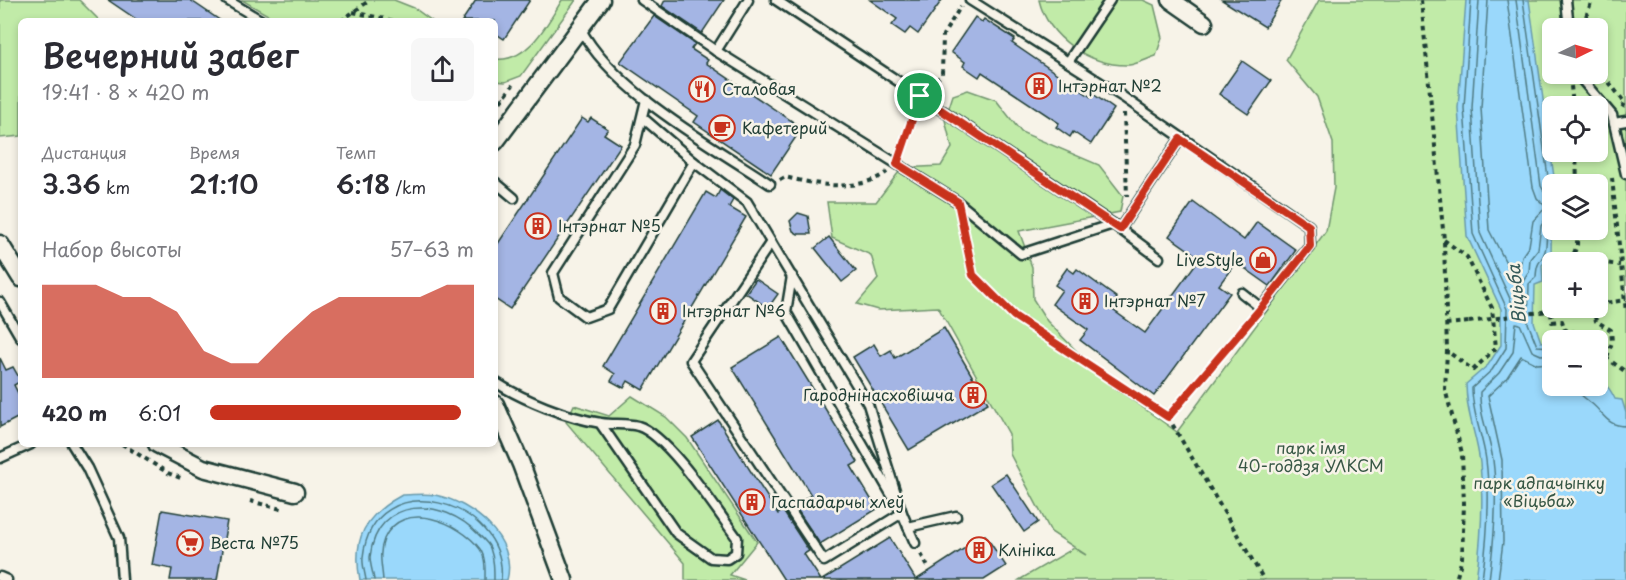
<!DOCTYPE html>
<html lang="ru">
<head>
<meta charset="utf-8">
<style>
  body { margin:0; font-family:"Playpen Sans",sans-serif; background:#f7f7f7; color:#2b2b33; height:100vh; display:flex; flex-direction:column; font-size:22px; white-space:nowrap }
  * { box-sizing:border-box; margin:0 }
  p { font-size:20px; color:#7c7c81 }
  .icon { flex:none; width:33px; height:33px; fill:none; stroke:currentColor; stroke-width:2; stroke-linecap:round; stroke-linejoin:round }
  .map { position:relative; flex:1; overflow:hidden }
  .details { position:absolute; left:18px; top:18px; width:480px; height:429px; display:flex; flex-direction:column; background:#fff; border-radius:9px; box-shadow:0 3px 9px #0003 }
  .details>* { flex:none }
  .needle { width:39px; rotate:85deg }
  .tools { position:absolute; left:1542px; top:18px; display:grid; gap:12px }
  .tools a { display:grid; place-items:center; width:66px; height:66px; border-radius:9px; background:#fff; box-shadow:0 3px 9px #0003; font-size:30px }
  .pin { position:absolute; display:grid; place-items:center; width:51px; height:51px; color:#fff; margin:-26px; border:3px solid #fff; border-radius:50%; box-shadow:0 2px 6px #0007 }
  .round { display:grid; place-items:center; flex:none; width:63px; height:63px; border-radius:9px; background:#f7f7f7 }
  .overview { display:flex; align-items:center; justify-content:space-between; height:102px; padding:0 24px }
  h1 { font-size:33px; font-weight:600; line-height:45px }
  .stats { display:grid; grid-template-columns:repeat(3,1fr); gap:9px; height:102px; padding:6px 24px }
  .stats div { display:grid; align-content:center }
  .stats b { font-size:26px; font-weight:600 }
  .stats small { font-size:16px; font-weight:400 }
  .stats p { font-size:16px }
  .chart { height:168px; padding:12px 24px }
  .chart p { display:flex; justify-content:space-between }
  .chart svg { width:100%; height:108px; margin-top:6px; fill:#c8321e; opacity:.7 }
  ul { padding:0 24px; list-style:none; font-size:20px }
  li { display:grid; grid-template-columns:96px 72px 1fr; align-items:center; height:45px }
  li i { height:15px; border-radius:8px; background:#c8321e }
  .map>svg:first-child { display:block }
  .green { fill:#c1eba8; stroke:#70946e; stroke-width:1.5; fill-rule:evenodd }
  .water { fill:#9ad8fb; stroke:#699aab; stroke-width:1.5 }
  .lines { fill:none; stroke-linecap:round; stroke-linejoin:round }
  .shore { stroke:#507b84; stroke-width:1.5 }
  .building { fill:#a4b5e4; stroke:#1f3d34; stroke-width:1.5 }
  .service-casing { stroke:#1f3d34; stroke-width:13 }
  .minor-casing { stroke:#1f3d34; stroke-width:21 }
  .path { stroke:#1f3d34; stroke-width:4; stroke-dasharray:4.5 4.5; stroke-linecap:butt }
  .service { stroke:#f7f3e8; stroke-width:8 }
  .minor { stroke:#f7f3e8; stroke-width:16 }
  .path-bridge { stroke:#1f3d34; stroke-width:4; stroke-dasharray:4.5 4.5; stroke-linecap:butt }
  .route-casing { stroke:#fff; stroke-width:12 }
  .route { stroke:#c8321e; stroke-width:8 }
  .labels { text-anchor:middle; stroke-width:5; stroke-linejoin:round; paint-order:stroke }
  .poi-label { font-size:16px; fill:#1f3d34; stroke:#f7f3e8; text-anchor:start }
  .park-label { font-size:16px; fill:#375745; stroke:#f7f3e8 }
  .water-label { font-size:18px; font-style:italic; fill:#385c5c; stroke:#f7f3e8 }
</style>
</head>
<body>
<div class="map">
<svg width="1626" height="580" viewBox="0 0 1626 580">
  <rect width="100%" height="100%" fill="#f7f3e8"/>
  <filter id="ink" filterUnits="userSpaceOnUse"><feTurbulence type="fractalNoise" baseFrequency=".0167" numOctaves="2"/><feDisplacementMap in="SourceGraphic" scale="12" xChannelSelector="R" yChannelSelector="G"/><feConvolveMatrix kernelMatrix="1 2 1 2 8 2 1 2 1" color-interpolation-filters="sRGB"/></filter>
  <g filter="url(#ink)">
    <g class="green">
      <polygon points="0,0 79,0 100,21 21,21 21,136 0,138"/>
      <polygon points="242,0 394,0 414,8 432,21 278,21"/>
      <path d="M562,0H576L521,76L505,82L495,81V59C528,63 548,23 562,0Z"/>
      <path d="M1039,0H1143L1154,5L1162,38L1156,56C1147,59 1137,64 1129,65C1090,66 1048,38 1039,0Z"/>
      <path d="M1319,0H1626V580H1019L1074,548L1086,555L1051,532L1010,454L1009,434L938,307L878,310L857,304L878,279L871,255L832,238L827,202H876L902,168L941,166L952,148L945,120L953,95L968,90L996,100L1021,132L1099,165L1123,196L1120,212L1019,231L1032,267L1033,299L1047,321L1106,381L1177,432L1326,231L1334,188L1333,143L1317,97L1286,60ZM1552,28H1598V74H1552ZM1552,106H1598V152H1552ZM1552,184H1598V230H1552ZM1552,262H1598V308H1552ZM1552,340H1598V386H1552Z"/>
      <polygon points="632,396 666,417 687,438 757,542 730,575 745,580 685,580 685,563 566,422 574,405 609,416"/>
    </g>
    <g class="water">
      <path d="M1466,0H1529L1555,184H1552L1551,256L1542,265L1543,282L1535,285L1534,322L1541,342L1551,341L1552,346V386H1598V382C1607,383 1611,391 1615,399L1622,400L1626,413V580H1476C1481,542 1484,501 1480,463C1477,435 1466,414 1466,384L1488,365L1501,345V309L1467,236L1458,108Z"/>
      <path d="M402,495C412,495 425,493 435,495C472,502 518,539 507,580H360C352,538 365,515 402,495Z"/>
    </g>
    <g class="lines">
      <g class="shore">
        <path d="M1471,0L1464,108L1473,234L1507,309L1506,348L1492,370L1472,388C1472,414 1483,436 1486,460C1491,499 1487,542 1482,580"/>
        <polyline points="1479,0 1472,108 1480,233 1517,314 1521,311 1522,283 1529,272 1530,259 1538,249 1541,226 1545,220 1552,216"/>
        <polyline points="1488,0 1481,108 1489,230 1513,276 1520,269 1522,256 1529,246 1533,221 1546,207 1537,198 1533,187 1507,0"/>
        <polyline points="1516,0 1541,186 1545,193 1552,198"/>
        <polyline points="1523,0 1549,184 1552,190"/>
        <path d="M1552,224C1544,230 1548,241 1545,251C1542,263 1537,258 1536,277L1529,284L1528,323L1537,346L1552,347"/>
        <path d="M1576,386C1579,395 1584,397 1591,403C1604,413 1606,426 1626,426"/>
        <path d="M366,580C365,573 362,564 363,557C373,462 509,500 501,580"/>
        <path d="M374,580C373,573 370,564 370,557C377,495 443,497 478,534C482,538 488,543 490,548C494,559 494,569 494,580"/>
        <path d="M383,580C382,566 378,554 384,539C402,498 460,522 480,549C486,558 485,570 485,580"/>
        <path d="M1489,580C1494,541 1498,499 1493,460C1490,436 1479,416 1480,392L1499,373L1513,352L1516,323L1520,324L1532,351L1541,355L1552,354"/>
        <polyline points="1498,580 1503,542 1502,460 1488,396 1506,379 1521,356 1537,364 1552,363"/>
      </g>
    </g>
    <g class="building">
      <polygon points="108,0 190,0 221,21 139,21"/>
      <polygon points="476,0 530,0 504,39 495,33 495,21 462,21"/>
      <polygon points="665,0 724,0 702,33 662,6"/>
      <polygon points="870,0 942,0 918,34 910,28 905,34 892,25 897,19"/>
      <polygon points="1222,0 1282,0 1265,27"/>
      <polygon points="654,16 695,44 691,49 708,60 706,63 802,128 771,174 694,122 698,116 620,62"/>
      <polygon points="975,17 982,22 984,19 1015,39 1012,43 1091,97 1093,94 1114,109 1091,144 1073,132 1070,137 1056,127 1059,123 982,72 979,77 963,66 965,62 951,52"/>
      <polygon points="1242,61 1271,81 1248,114 1219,94"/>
      <polygon points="582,118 588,122 591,118 608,129 604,134 621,145 510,309 495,299 495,248"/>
      <polygon points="720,190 733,200 729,207 746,217 643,390 628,381 624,388 611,381 615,374 603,366 706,192 716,198"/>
      <polygon points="1193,202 1244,240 1257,222 1296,250 1270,286 1236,262 1219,285 1230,293 1154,396 1080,340 1088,330 1052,304 1062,290 1055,285 1067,268 1074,273 1077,269 1117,298 1110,308 1145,333 1200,258 1169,236"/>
      <polygon points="798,213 808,216 811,234 798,234 793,231 790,221"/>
      <polygon points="829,237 856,271 842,282 815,248"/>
      <polygon points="756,279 778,294 768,308 746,293"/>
      <polygon points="944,328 988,403 909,450 853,357 874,344 881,356 891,350 895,358"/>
      <polygon points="781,337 858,462 851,466 877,509 820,544 794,505 811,495 732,367"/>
      <polygon points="0,358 6,370 13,367 21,381 14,385 21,399 21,416 0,427"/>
      <polygon points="718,420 778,514 783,511 809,551 804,554 821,580 784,580 692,437"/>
      <polygon points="1006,474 1038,522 1024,532 991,484"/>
      <polygon points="162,510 227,521 217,580 170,580 172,569 152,565"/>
      <polygon points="985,535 1006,566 984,580 822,580 890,538 916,580"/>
    </g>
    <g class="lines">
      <g class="service-casing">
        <g id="service">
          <polyline points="227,0 262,21"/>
          <polyline points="642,0 716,51 958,202 1021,254 1113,224 1159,258"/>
          <polyline points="776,0 1113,224"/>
          <polyline points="970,0 1123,97 1309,226 1310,246 1261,308 1242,293"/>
          <polyline points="1566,0 1569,28"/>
          <path d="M580,28C614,92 710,144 770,184"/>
          <polyline points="716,51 748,0"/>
          <polyline points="1068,62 1110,0"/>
          <polyline points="1577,74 1612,115 1626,174"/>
          <polyline points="643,118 694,162 608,309 586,317 559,297 553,273 635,145 646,100"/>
          <polyline points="1614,123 1626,121"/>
          <polyline points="694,162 747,202 868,404 902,513 915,543"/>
          <polyline points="495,182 514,198"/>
          <polyline points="1120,229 1180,139"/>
          <polyline points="771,242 691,361 824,561 902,513 786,312 792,276"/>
          <polyline points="0,302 21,338"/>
          <path d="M495,382C523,400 568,418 601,423C613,425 626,423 638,426C668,435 717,511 737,538L736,553L727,559L711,558L676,533L600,423"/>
          <polyline points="72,444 87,468 119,538 122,580"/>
          <polyline points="0,458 31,444"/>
          <polyline points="908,527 956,516"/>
          <polyline points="0,577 7,580"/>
        </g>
      </g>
      <g class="minor-casing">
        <g id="minor">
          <polyline points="1171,0 1204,23"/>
          <polyline points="495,142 601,0"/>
          <polyline points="0,244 21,278"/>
          <polyline points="495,404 521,464 564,580"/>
          <polyline points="157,444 203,468 295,492"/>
        </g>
      </g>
      <g class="path">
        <polyline points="1421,0 1444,240 1447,351 1445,389 1462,453 1464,504 1462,558 1456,580"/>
        <polyline points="353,12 394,21"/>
        <polyline points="341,21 370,0"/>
        <polyline points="1583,25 1592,0"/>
        <polyline points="1598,68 1625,103 1622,108"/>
        <polyline points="1571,86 1573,106"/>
        <polyline points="930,87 942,74 943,35 961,6"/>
        <polyline points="495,92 503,98"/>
        <polyline points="495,109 513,85"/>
        <polyline points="1124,113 1127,196"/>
        <polyline points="902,152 917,108"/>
        <polyline points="1576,152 1577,184"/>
        <polyline points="1612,178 1626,312"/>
        <path d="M780,180L785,177C818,185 858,193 887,172"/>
        <polyline points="962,222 973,275 1014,316 1168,417 1253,317"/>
        <polyline points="1444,240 1467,257 1492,308 1496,348 1473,370 1447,351"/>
        <polyline points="1573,259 1620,265"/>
        <polyline points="1571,262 1577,245 1577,230"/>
        <polyline points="1552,297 1549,298 1552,322 1562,321 1565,330 1575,332 1577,340"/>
        <polyline points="1598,304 1626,300"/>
        <polyline points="1570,308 1573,308"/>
        <polyline points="1593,308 1596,321 1611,330 1612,342 1606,360"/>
        <polyline points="1446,324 1469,322"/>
        <polyline points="1564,340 1565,330"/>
        <polyline points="1598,352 1626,372"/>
        <polyline points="1168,417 1264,580"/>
        <polyline points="122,444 168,473 183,479"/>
        <polyline points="250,501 281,509"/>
        <polyline points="921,554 928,567"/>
      </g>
      <use href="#service" class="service"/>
      <use href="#minor" class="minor"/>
      <polyline class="path-bridge" points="1469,322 1570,308"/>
    </g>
  </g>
  <g class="lines" filter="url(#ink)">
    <g class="route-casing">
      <polygon id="route" points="920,96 1120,229 1180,139 1309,226 1310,246 1261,308 1168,417 1014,316 973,275 958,202 897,164"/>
    </g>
    <use href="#route" class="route"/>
  </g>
  <defs>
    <g id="building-ring" transform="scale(1.35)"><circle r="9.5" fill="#f7f3e8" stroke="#c8321e" stroke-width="1.5"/><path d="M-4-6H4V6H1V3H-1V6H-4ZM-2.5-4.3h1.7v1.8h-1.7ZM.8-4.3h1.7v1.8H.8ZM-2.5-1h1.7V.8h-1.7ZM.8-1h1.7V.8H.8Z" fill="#c8321e"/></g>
    <g id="restaurant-ring" transform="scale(1.35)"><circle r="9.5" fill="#f7f3e8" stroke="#c8321e" stroke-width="1.5"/><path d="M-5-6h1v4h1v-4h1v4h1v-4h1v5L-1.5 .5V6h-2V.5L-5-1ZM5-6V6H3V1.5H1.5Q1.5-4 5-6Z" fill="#c8321e"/></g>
    <g id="cafe-ring" transform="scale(1.35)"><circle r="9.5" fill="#f7f3e8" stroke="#c8321e" stroke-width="1.5"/><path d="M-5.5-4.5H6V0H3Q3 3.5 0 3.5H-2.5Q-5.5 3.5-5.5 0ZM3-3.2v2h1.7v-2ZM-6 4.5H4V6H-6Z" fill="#c8321e"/></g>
    <g id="shop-ring" transform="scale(1.35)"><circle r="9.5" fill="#f7f3e8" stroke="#c8321e" stroke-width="1.5"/><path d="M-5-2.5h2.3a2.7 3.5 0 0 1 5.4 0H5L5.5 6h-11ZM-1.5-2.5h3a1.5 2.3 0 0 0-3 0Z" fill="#c8321e"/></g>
    <g id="supermarket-ring" transform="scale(1.35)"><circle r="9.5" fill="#f7f3e8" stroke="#c8321e" stroke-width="1.5"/><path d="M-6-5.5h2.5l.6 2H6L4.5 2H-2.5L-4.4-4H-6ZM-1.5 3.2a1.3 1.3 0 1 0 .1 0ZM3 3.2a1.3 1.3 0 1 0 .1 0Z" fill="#c8321e"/></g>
  </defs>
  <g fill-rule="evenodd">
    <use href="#building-ring" x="1039" y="86"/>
    <use href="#restaurant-ring" x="702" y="89"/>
    <use href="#cafe-ring" x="722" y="128"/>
    <use href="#building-ring" x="538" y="226"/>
    <use href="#shop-ring" x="1263" y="260"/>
    <use href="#building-ring" x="1085" y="301"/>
    <use href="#building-ring" x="663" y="311"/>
    <use href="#building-ring" x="973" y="395"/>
    <use href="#building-ring" x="752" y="502"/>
    <use href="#supermarket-ring" x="190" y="543"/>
    <use href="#building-ring" x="979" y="550"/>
  </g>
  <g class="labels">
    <g class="poi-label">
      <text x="1058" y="92">Інтэрнат №2</text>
      <text x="722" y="95">Сталовая</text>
      <text x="742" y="134">Кафетерий</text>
      <text x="558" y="232">Інтэрнат №5</text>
      <text x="1244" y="266" text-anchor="end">LiveStyle</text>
      <text x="1104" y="307">Інтэрнат №7</text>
      <text x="682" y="317">Інтэрнат №6</text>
      <text x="954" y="401" text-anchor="end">Гароднінасховішча</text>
      <text x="771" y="508">Гаспадарчы хлеў</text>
      <text x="210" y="549">Веста №75</text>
      <text x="998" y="556">Клініка</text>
    </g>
    <g class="park-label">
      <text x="1311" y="454">парк імя<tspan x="1311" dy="18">40-годдзя УЛКСМ</tspan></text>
      <text x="1539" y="489">парк адпачынку<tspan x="1539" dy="18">«Віцьба»</tspan></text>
    </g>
    <g class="water-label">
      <text transform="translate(1517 294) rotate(-96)" y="6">Віцьба</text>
    </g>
  </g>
</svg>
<div class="tools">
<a><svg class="needle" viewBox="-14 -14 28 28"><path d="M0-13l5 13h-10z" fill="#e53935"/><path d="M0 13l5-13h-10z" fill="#7c7c81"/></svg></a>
<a><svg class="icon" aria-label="locate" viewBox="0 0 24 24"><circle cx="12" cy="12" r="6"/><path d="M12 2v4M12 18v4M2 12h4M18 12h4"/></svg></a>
<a><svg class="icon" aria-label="layers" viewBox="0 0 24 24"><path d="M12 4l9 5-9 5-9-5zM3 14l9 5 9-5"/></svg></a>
<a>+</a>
<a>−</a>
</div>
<div class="pin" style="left:920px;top:96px;background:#1e9e55"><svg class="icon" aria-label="arrive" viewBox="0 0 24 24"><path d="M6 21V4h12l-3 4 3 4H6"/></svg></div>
<section class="details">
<div class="overview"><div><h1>Вечерний забег</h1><p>19:41 · 8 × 420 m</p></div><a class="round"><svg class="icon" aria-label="share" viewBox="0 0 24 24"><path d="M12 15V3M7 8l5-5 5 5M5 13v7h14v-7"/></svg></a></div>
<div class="stats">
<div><p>Дистанция</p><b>3.36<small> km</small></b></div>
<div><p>Время</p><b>21:10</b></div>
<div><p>Темп</p><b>6:18<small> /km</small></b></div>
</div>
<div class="chart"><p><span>Набор высоты</span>57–63 m</p>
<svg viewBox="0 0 160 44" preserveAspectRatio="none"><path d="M0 44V6L10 6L20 6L30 11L40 11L50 17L60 33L70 38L80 38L90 27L100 17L110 11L120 11L130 11L140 11L150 6L160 6V44z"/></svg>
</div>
<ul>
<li><b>420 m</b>6:01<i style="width:95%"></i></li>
</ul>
</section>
</div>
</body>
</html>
